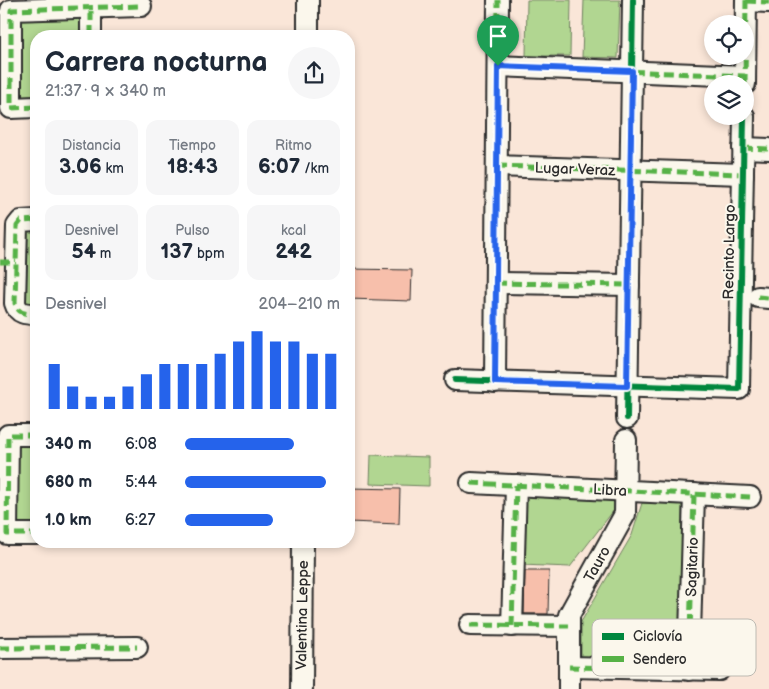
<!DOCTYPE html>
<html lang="es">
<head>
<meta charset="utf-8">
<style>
  body { margin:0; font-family:"Balsamiq Sans",sans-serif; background:#f6f6f7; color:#1f2937; height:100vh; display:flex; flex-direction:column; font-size:19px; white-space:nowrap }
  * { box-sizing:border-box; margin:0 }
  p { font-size:16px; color:#747a83 }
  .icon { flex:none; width:28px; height:28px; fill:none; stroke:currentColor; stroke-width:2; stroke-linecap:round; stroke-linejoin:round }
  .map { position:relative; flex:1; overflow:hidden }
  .sheet { position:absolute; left:30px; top:30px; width:325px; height:518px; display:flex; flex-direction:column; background:#fff; border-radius:20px; box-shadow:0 2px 8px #0003 }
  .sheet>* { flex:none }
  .tools { position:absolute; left:704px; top:15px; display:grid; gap:10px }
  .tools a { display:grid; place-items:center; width:50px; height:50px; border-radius:50%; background:#fff; box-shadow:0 2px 8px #0003; font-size:25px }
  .pin { position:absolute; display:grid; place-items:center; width:42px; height:42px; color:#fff; margin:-51px -21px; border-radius:50% 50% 50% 0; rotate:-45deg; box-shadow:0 0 5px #0007 }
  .pin .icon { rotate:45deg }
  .round { display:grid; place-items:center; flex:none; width:52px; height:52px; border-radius:26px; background:#f6f6f7 }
  .head { display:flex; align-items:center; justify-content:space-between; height:85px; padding:0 15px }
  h1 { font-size:28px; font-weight:700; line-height:38px }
  .metrics { display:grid; grid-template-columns:repeat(3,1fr); gap:8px; height:85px; padding:5px 15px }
  .metrics div { display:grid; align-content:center; border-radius:12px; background:#f6f6f7; text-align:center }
  .metrics b { font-size:21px; font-weight:700 }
  .metrics small { font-size:14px; font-weight:400 }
  .metrics p { font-size:14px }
  .chart { height:140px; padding:10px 15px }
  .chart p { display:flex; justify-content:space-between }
  .chart svg { width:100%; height:90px; margin-top:5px; stroke:#2563eb; stroke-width:6 }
  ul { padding:0 15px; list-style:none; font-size:16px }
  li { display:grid; grid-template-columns:80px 60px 1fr; align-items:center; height:38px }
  li i { height:12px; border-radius:6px; background:#2563eb }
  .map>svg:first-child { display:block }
  .green { fill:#b1d691; stroke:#6e805e }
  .building { fill:#f7bfab; stroke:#2b2b2b }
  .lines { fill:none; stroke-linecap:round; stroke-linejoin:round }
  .minor-casing { stroke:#2b2b2b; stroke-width:24 }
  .minor { stroke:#fbf7ec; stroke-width:20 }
  .quiet { stroke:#56b246; stroke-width:5; stroke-dasharray:10 5; stroke-linecap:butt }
  .cycleway-casing { stroke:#fbf7ec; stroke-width:9 }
  .cycleway { stroke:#00873e; stroke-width:6 }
  .route-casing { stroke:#fff; stroke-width:10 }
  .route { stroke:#2563eb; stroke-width:6 }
  .labels { text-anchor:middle; stroke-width:4; stroke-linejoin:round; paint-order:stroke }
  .street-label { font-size:15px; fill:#2b2b2b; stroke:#fbf7ec }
  .key { fill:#fbf7ec; stroke:#bdbab2; stroke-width:1 }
  .key-label { font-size:14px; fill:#2b2b2b }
</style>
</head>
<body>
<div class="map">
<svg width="769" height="689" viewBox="0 0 769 689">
  <rect width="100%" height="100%" fill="#fae6d8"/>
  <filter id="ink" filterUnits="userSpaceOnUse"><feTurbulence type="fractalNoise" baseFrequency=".02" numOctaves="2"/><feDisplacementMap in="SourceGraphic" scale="10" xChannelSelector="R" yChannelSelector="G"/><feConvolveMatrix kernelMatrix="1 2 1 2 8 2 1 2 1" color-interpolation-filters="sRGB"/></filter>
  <g filter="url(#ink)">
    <g class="green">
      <polygon points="527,0 571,0 570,56 526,56"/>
      <polygon points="584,0 620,0 618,58 582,57"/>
      <polygon points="18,16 85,16 85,36 36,36 36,101 17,101"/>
      <polygon points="29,230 36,230 36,308 21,302 22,236"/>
      <polygon points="17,441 36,442 36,527 14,526"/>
      <polygon points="371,455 429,457 429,486 370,484"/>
      <polygon points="523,494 614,496 614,510 570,567 521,565"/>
      <polygon points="642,503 682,503 681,661 581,659 581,622 632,535"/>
    </g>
    <g class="building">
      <polygon points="349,269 412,270 411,301 349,299"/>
      <polygon points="349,488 400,489 399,524 349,522"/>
      <polygon points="525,571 549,571 548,614 524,614"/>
    </g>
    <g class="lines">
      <g class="minor-casing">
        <g id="minor">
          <polyline points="746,1 769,2"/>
          <polyline points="91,36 91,8"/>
          <polyline points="308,36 308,0"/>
          <polyline points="498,66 745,76"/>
          <polyline points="745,84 746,0"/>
          <polyline points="36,107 11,108 11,10 141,6"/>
          <polyline points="743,148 769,149"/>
          <polyline points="497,166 743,174"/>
          <path d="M36,220L21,221L17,226L15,303C18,314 26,314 36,314"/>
          <polyline points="496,283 629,285"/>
          <polyline points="758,297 769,298"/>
          <polyline points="455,380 739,389 744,116"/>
          <polyline points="495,382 498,0"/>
          <polyline points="627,418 633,0"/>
          <polyline points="36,435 8,435 7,534 36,534"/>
          <polyline points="471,483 750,497"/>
          <polyline points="470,625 569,626"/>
          <polyline points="512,626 516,485"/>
          <polyline points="0,648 137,647"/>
          <polyline points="569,667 719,670"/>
          <polyline points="689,670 694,494"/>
          <polyline points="302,689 303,541"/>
          <polyline points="569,689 569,615 625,514 626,440"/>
        </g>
      </g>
      <use href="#minor" class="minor"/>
      <g class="quiet">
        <polyline points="746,1 769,2"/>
        <polyline points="91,36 91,8"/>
        <polyline points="498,66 745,76"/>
        <polyline points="745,84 746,0"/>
        <polyline points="36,107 11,108 11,10 141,6"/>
        <polyline points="743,148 769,149"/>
        <polyline points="497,166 743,174"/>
        <path d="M36,220L21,221L17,226L15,303C18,314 26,314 36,314"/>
        <polyline points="0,262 16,262"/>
        <polyline points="496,283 629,285"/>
        <polyline points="758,297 769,298"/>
        <polyline points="495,382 498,0"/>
        <polyline points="36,435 8,435 7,534 36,534"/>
        <polyline points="471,483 750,497"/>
        <polyline points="470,625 569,626"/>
        <polyline points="512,626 516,485"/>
        <polyline points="0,648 137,647"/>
        <polyline points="569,667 719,670"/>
        <polyline points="689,670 694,494"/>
      </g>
      <g class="cycleway-casing">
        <g id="cycleway">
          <polyline points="455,380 739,389 744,116"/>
          <polyline points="627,418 633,0"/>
        </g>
      </g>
      <use href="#cycleway" class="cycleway"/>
    </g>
  </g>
  <g class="lines" filter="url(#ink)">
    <g class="route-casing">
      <polygon id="route" points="498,66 632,71 627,386 495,382"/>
    </g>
    <use href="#route" class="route"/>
  </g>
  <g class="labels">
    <g class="street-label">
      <text transform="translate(575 169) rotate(2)" y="5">Lugar Veraz</text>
      <text transform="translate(729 252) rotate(-89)" y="5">Recinto Largo</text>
      <text transform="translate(610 490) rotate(3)" y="5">Libra</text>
      <text transform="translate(597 564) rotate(-61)" y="5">Tauro</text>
      <text transform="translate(692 567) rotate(-88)" y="5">Sagitario</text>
      <text transform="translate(302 615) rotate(-89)" y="5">Valentina Leppe</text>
    </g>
  </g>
  <rect x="592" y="619" width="164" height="57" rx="8" class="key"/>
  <rect x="602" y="633" width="22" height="7" fill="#00873e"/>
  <rect x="602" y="656" width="22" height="6" fill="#56b246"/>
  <g class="key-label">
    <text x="633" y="641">Ciclovía</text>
    <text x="633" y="664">Sendero</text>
  </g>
</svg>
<div class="tools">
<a><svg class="icon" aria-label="locate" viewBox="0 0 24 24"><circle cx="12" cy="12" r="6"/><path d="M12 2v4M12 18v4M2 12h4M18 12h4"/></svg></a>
<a><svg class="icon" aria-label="layers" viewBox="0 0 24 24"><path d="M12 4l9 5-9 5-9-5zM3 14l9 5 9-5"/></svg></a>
</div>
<div class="pin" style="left:498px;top:66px;background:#1e9e55"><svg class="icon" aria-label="arrive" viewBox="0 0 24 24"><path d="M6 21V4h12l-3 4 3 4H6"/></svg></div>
<section class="sheet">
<div class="head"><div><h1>Carrera nocturna</h1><p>21:37 · 9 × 340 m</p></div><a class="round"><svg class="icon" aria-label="share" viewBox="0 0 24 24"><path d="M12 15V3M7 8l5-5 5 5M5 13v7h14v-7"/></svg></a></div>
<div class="metrics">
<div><p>Distancia</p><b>3.06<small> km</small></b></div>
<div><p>Tiempo</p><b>18:43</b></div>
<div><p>Ritmo</p><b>6:07<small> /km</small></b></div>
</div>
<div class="metrics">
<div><p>Desnivel</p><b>54<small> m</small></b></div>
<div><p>Pulso</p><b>137<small> bpm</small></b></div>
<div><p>kcal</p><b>242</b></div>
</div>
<div class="chart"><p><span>Desnivel</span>204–210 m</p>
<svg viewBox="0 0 160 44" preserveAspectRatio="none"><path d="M5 44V22M15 44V33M25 44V38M35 44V38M45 44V33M55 44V27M65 44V22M75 44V22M85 44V22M95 44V17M105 44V11M115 44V6M125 44V11M135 44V11M145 44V17M155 44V17"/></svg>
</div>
<ul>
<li><b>340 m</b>6:08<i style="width:70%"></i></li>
<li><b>680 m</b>5:44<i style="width:91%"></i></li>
<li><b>1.0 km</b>6:27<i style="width:57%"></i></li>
</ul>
</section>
</div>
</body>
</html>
